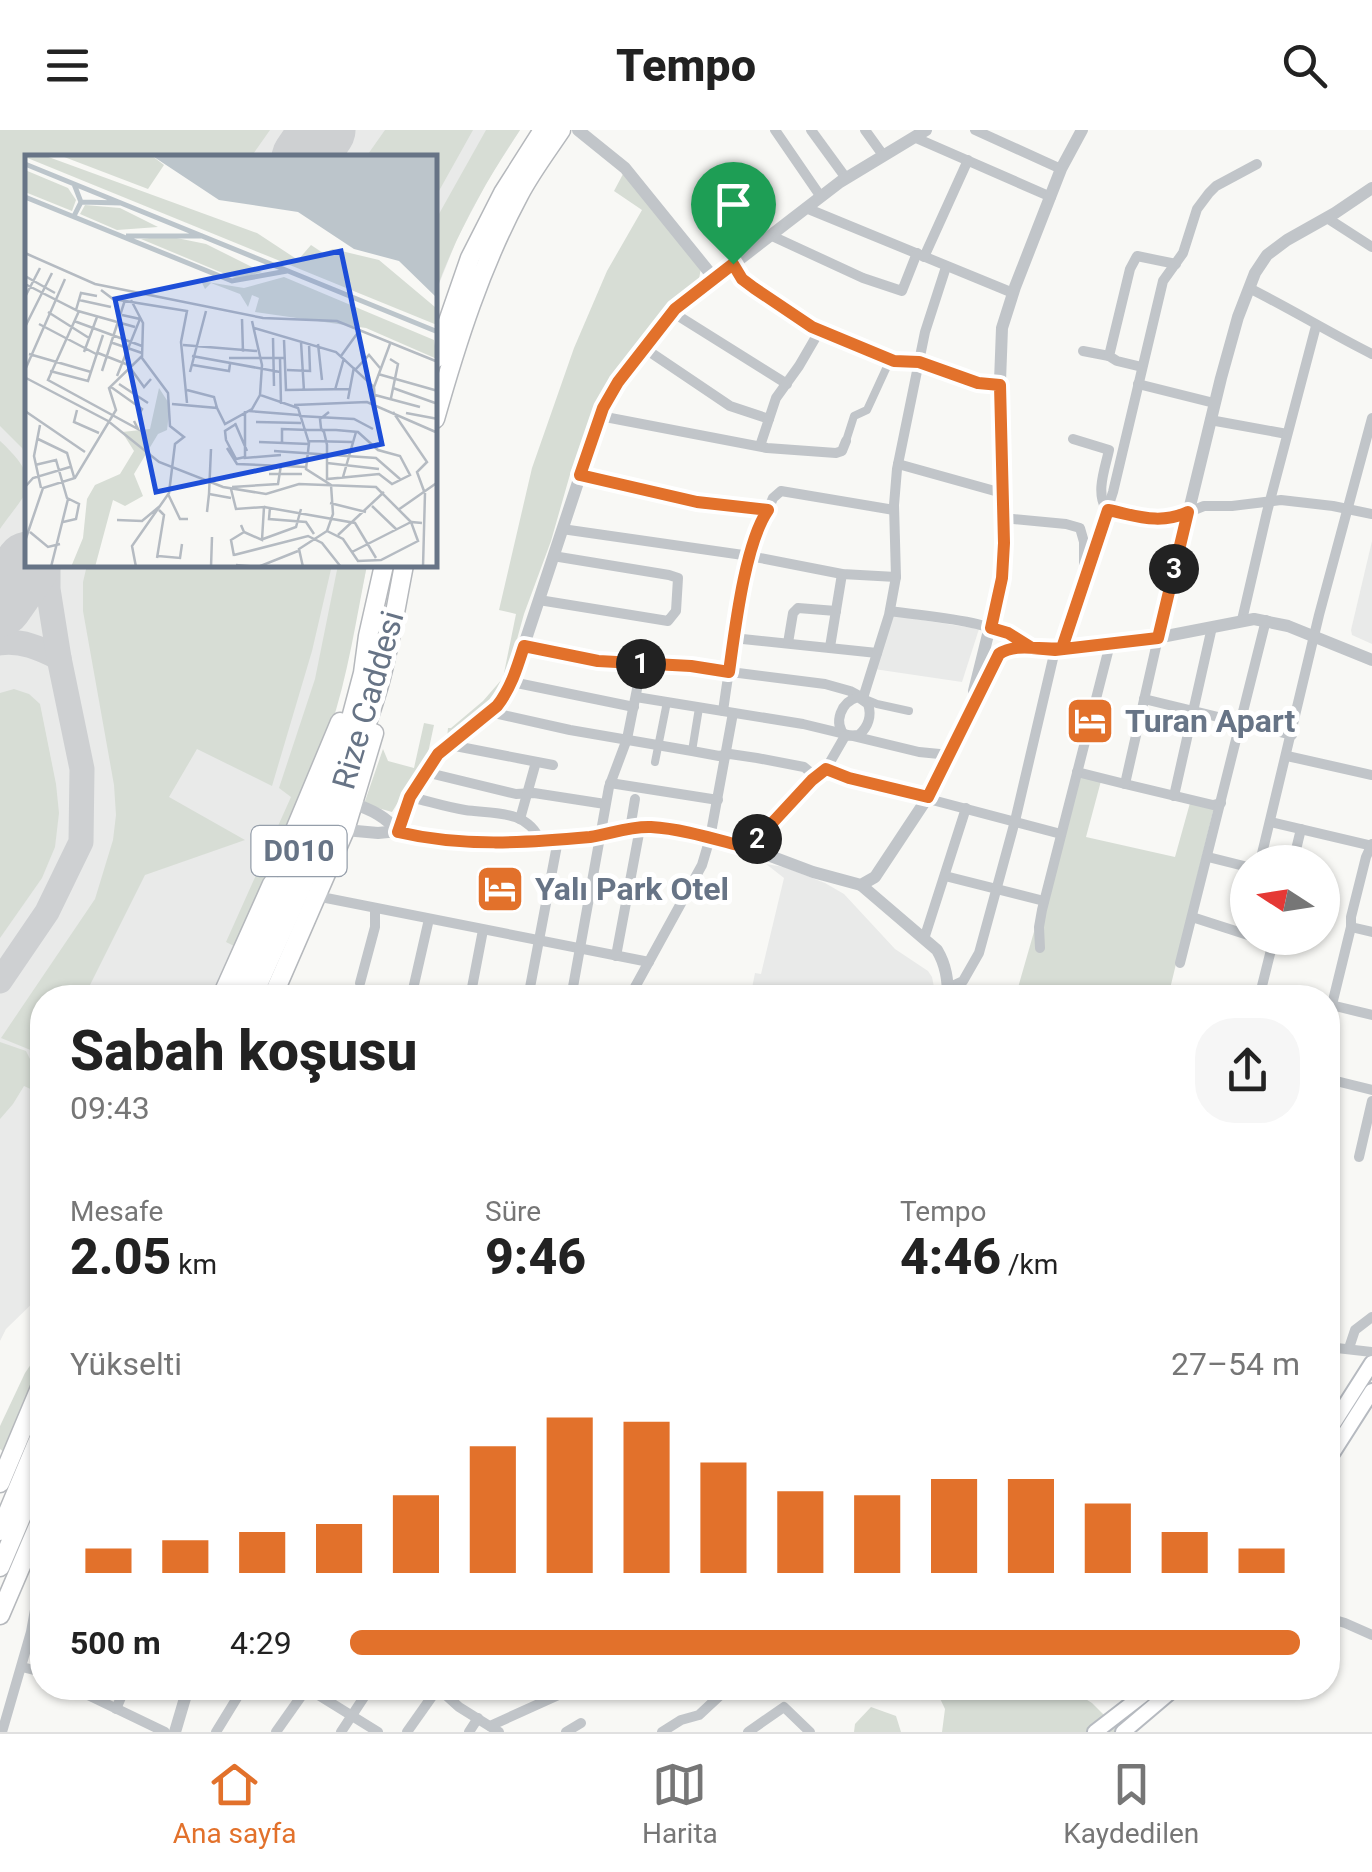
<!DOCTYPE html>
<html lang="tr">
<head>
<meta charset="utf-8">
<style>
  body { margin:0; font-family:Roboto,sans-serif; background:#f6f6f6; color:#222; height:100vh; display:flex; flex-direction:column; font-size:38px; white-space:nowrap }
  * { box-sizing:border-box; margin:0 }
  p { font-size:32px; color:#767676 }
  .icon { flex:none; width:55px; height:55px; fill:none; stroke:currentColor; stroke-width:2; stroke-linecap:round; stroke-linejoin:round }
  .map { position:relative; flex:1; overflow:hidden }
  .panel { position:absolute; left:30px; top:855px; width:1310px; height:715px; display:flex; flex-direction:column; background:#fff; border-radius:40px; box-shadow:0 2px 8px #0004 }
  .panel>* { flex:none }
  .needle { width:65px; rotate:282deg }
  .fabs { position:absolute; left:1230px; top:715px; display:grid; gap:20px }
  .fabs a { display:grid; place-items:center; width:110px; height:110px; border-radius:50%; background:#fff; box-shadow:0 2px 8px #0004; font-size:50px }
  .pin { position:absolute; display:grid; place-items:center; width:85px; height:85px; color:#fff; margin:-102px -42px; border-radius:50% 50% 50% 0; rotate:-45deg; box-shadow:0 0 10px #0007 }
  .pin .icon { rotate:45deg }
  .km { position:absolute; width:50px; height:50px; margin:-25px; border-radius:50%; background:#222; color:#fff; font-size:28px; line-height:50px; text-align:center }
  .round { display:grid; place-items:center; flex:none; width:105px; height:105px; border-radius:40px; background:#f6f6f6 }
  .overview { display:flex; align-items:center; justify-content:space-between; height:170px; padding:0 40px }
  h1 { font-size:55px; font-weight:800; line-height:75px }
  .stats { display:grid; grid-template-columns:repeat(3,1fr); gap:15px; height:170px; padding:10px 40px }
  .stats div { display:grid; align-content:center }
  .stats b { font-size:50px; font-weight:800 }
  .stats small { font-size:28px; font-weight:400 }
  .stats p { font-size:28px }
  .chart { height:280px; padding:20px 40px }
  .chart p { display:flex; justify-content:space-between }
  .chart svg { width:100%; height:180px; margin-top:10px; stroke:#e2712b; stroke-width:6 }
  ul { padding:0 40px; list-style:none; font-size:32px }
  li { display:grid; grid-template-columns:160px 120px 1fr; align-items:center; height:75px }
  li i { height:25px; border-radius:12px; background:#e2712b }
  header { display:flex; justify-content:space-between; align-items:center; height:130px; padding:0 40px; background:#fff; font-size:45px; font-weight:800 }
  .dock { display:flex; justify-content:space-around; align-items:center; height:140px; border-top:2px solid #e0e0e0; background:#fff; font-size:28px; color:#767676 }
  .dock a { display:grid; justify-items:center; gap:5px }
  .dock .active { color:#e2712b }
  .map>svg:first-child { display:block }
  .built { fill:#e9eae9 }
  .green { fill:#d7ddd5 }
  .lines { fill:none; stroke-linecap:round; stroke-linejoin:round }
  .taxiway { stroke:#ced0d2; stroke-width:25 }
  .runway { stroke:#ced0d2; stroke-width:65 }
  .secondary-casing { stroke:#b6bac0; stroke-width:18 }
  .trunk-casing { stroke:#b5b8bc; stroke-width:21 }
  .pedestrian { stroke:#c1c5c9; stroke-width:8 }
  .minor { stroke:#c1c5c9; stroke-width:10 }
  .tertiary { stroke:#c1c5c9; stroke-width:12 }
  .secondary { stroke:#fff; stroke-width:14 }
  .trunk { stroke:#fff; stroke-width:18 }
  .route-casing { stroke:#fff; stroke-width:20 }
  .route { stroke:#e2712b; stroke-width:12 }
  .labels { text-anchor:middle; stroke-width:10; stroke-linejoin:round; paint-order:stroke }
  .shield { fill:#fff; stroke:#959eaa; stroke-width:2.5 }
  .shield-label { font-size:30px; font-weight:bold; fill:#677486 }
  .street-label { font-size:32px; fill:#677486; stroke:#fff }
  .poi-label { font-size:32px; font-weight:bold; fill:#677486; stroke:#fff; text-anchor:start }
  .inset-river { fill:none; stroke:#bcc5cb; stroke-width:5 }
  .inset-road { fill:none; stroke:#b5bbc2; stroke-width:2.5 }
  .view { fill:#1d4ed8; fill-opacity:0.15; stroke:#1d4ed8; stroke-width:5 }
  .inset-edge { fill:none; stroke:#677486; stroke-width:5 }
</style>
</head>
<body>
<header><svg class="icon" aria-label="menu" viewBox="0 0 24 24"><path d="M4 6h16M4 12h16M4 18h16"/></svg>Tempo<svg class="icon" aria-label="search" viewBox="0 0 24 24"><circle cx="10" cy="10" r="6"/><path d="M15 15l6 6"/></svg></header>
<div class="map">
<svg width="1372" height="1602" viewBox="0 0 1372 1602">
  <rect width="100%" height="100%" fill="#f8f8f5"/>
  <g class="built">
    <polygon points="0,0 520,0 488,50 457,109 435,164 435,28 28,28 28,435 367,435 342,556 297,684 217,867 42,868 42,1164 6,1199 0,1211"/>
    <polygon points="1372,411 1372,514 1352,505 1351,500"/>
    <polygon points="890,485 979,499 962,552 874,539"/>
    <polygon points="766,734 784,737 825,753 844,764 895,819 928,841 932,847 936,867 750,868 755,843 761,844 784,748"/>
  </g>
  <g class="green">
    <polygon points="0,0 270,0 251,27 28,28 27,328 22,318 0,296"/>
    <polygon points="385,0 473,0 435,68 435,28 366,27"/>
    <path d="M486,0H520C486,51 455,106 435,164V91Z"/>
    <polygon points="623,44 701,138 699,149 633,218 610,247 571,341 551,411 524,484 506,549 486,575 452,600 447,608 448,598 451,598 483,571 503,548 516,484 499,480 532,338 574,218 607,141 642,80 614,61"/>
    <path d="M0,311C11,321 32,342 28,358C24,369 7,388 0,399Z"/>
    <polygon points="87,435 332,435 312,521 272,656 197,619 169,667 245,710 145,745 84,867 42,868 42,914 33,921 1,908 95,769 113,710 116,685 114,655 83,481 83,452"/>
    <path d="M338,435H367C356,490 348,546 330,599C305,674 270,747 238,818L226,812L291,667L279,658L315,549Z"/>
    <polygon points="14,559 29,564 40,574 56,654 59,683 55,717 42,748 0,808 0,563"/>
    <polygon points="424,593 434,595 428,623 392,682 364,674 383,619 388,631 414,638"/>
    <polygon points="1079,645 1101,651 1086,707 1175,727 1190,673 1214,677 1168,867 1015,868"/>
    <polygon points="0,912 26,921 42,953 42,986 31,978 39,963 24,956 13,974 0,989"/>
    <polygon points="42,1218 42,1241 4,1322 0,1319 0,1296 25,1243"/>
    <polygon points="935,1558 1068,1558 1092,1573 1121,1602 942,1602 945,1579"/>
    <polygon points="871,1577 896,1586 901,1602 854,1602 855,1594"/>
  </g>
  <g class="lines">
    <g class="taxiway">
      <path d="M0,513C21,510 40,518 59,528"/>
      <polyline points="0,851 47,782 81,712 82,639 59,528 48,459 48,435"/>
    </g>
    <g class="runway">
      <polyline points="304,28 323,0"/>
      <polyline points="0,474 28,434"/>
    </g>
    <g class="secondary-casing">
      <g id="secondary">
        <polyline points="1328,1302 1372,1233"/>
        <polyline points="1328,1330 1372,1261"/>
        <polyline points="1095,1602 1152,1558"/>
        <polyline points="1123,1602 1175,1558"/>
      </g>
    </g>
    <g class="trunk-casing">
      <g id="trunk">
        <polyline points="435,229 470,128 503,63 543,0"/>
        <path d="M435,289C457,211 481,136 519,65C531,42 547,21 561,0"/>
        <polyline points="292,707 340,592"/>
        <polyline points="221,868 272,754"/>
        <polyline points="235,868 341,626 363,543 368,506 384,435"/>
        <path d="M252,868C298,765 347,663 379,555C390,516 396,475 404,435"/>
        <polyline points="272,868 345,700 374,603"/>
        <polyline points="0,1353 42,1253"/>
        <polyline points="0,1401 42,1301"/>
        <polyline points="0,1437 42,1338"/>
        <polyline points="0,1485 42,1387"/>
      </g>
    </g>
    <g class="pedestrian">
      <polyline points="846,311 854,286 867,280 890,230"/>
      <polyline points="865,569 877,574 909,581"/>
      <polyline points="692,621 699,578"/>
      <polyline points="655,632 667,572"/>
    </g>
    <g class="minor">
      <polyline points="775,0 821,67"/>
      <polyline points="811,0 846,48"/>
      <polyline points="865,0 883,25"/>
      <polyline points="975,0 1061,39"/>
      <polyline points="916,8 1051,67"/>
      <polyline points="806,78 1013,163"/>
      <polyline points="1327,88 1372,117"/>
      <polyline points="772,106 863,148 902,161 917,123"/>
      <polyline points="924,127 968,30"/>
      <polyline points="733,134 743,149 754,158 812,197 894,231 919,232 978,253 1000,255"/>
      <path d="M1249,158C1291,179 1330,203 1372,224"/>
      <polyline points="672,182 787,254"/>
      <polyline points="644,218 730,276 769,289"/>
      <polyline points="1083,221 1109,226"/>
      <polyline points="1142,237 1117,231 1109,226 1130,139 1137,126 1176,134"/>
      <polyline points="1138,254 1214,273"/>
      <polyline points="600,286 767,318 836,323 842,321 846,311"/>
      <polyline points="1210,290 1287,304"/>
      <path d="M1073,309L1109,320C1105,339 1095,363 1107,380L1153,389H1171L1204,376H1232L1281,370L1333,376L1372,384"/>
      <polyline points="760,316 776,268 799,236 820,200"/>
      <polyline points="898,334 1002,363"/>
      <path d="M580,345L697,372L768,380C753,402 750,429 744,455C735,497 729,539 723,581"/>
      <polyline points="768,380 773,368 781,361 894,380"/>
      <polyline points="1003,388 1066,394 1080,398 1084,412 1084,446"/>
      <polyline points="562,399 750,426 842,444 896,447"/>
      <polyline points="539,470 668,491 676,481 678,448 669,445 553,426"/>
      <path d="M890,481C938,488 992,489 1032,518"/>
      <polyline points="1242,490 1267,382 1316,196"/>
      <polyline points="733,508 877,523"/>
      <polyline points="1158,508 1125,654 1213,675 1221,673"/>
      <polyline points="788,513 793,483 798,478 836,481"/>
      <polyline points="524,516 598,531 691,537 825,554 850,561 863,568 889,485 896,447 894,375 897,339 925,202 946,137"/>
      <polyline points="830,517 842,444"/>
      <polyline points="1062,519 1113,362 1163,151 1183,123 1197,79 1209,63 1216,56 1257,34"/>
      <polyline points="512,552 634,577"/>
      <polyline points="636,567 803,594 919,622 950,625"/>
      <path d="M858,567L868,574C872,586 868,597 859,605L845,606C833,592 841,572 858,567Z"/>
      <polyline points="1144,569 1292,605"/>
      <polyline points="490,582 570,600 692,621 719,626 730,624 757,628 804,637 816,647"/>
      <polyline points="450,615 553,635"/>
      <polyline points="1287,626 1372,645"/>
      <polyline points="826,639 849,648 1061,704"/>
      <polyline points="425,642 516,664 534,663 605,674"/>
      <polyline points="1077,642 1125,654"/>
      <polyline points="610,653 718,670"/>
      <polyline points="1174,666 1212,497"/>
      <path d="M410,667C428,671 446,677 465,680C492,684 528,679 540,711"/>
      <polyline points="520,689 536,632"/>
      <polyline points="1271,692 1372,716"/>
      <polyline points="630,699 635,669"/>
      <polyline points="749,718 813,650 826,639 845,606"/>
      <polyline points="1208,727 1248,737"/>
      <polyline points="1260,732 1319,485 1372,288"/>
      <polyline points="1293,732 1301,699"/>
      <polyline points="945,746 1044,771"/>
      <polyline points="316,766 649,832"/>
      <polyline points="1192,787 1248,805"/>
      <polyline points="1351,797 1372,802"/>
      <polyline points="924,809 966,678"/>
      <polyline points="1040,818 1039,797 1042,780 1110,514"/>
      <polyline points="616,826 640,698"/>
      <polyline points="1180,833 1266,490"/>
      <polyline points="360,853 375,797 375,778"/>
      <polyline points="948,858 963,851 979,823 1015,691 1055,520"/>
      <polyline points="411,868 429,789"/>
      <polyline points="470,868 483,800"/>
      <polyline points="528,868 558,710"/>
      <polyline points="571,868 609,657 627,609 642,534"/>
      <polyline points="629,868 702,735 710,708 733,583"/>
      <polyline points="1259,868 1274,808"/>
      <polyline points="1331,875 1372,885"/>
      <polyline points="1328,891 1351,797 1351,787 1366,727 1372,714"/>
      <polyline points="1328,949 1372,960"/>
      <polyline points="1359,1027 1372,971"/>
      <polyline points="1328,1217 1372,1222"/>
      <polyline points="1349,1218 1355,1200 1372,1187"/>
      <polyline points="1328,1488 1345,1493 1372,1505"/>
      <polyline points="22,1537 42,1542"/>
      <polyline points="77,1558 88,1565 165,1602"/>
      <polyline points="307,1558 378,1602"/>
      <polyline points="438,1558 459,1577 499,1602"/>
      <polyline points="116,1579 125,1558"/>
      <polyline points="490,1596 574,1558"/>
      <polyline points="2,1602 31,1502 42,1441"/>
      <polyline points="216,1602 243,1558"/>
      <polyline points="276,1602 307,1558"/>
      <polyline points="341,1602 370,1558"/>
      <polyline points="407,1602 438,1558"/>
      <polyline points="469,1602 478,1588"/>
      <polyline points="566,1602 581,1593"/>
      <polyline points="662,1602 681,1590 699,1585 728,1558"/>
      <polyline points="748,1602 784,1577 810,1602"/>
    </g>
    <g class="tertiary">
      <polyline points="578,0 625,38 714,148"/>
      <polyline points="1158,508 1221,248 1238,187 1255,143 1267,125 1287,110 1335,83 1372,58"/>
      <polyline points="974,561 1002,448 1004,413 999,278 1002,198 1015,157 1061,39 1082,0"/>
      <path d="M354,674C373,680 385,687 398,701"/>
      <polyline points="345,700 378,703 398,701 434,709 481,712 552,710 600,705 640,698 657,698 749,718 813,742 861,755 875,747 926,670 994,531 1005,519 1055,520 1151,509 1254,489 1288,496 1372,530"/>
      <path d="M398,701C405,674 419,643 439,623C463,600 492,586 510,557L600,286L618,253L675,179L840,52L926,0"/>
      <path d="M861,755L937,820C946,835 948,850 948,868"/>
      <polyline points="175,1602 188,1558"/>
    </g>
    <use href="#secondary" class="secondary"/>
    <use href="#trunk" class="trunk"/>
  </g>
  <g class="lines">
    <g class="route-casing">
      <path id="route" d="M733,134L675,179L618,252L603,278L580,345L697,372L768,380C745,413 735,499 729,542L691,536L598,531L524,516C517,538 511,558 497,576L438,624L410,667L398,702C461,717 526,713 590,707C610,704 630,696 651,697C684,699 717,710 749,718L812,650L826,639L849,648L928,667L999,524C1016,512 1042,521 1062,518L1108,380C1138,386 1159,395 1188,382L1158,508L1055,520L1032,518L1008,503L991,498L1002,448L1004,413L1000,255L978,253L919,232L894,231L812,197L754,158L742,149L733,134"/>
    </g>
    <use href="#route" class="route"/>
  </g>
  <defs>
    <g id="hotel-square" transform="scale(2.5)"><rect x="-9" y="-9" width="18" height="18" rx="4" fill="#e2712b" stroke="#fff"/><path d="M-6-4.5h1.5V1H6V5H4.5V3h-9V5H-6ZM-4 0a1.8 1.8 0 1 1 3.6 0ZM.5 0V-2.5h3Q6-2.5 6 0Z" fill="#fff"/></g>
  </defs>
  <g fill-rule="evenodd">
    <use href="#hotel-square" x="1090" y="591"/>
    <use href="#hotel-square" x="500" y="759"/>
  </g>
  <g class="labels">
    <rect class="shield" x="251.5" y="696" width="95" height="50" rx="8"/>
    <g class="shield-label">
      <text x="299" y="731">D010</text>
    </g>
    <g class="street-label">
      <text transform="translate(368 570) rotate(-74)" y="11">Rize Caddesi</text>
    </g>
    <g class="poi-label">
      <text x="1125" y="602">Turan Apart</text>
      <text x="535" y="770">Yalı Park Otel</text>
    </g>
  </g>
  <g transform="translate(25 25)">
    <rect width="412" height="412" fill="#f8f8f5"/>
    <path d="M18,0L232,78L273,105L286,90L298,98L308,94L354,105L410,152L412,170L0,2ZM34,0H126L139,10L123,34ZM0,15L43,33L51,45L47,56L0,37ZM60,50L95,53L133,72L92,75L55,59ZM142,81L181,89L237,117L212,124L116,84ZM259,122L409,185L412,204L341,173L230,157L234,143L227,140L223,152L215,139L186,128L180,134L176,126L219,133ZM134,233L145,250L142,275L133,279L109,319L118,341L100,351L88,345L70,412H46L58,383L62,344L70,330L95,319L109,296L97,277L125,274Z" fill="#d7ddd5"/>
    <path d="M412,0V143L374,106L329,94L273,57L194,45L126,0Z" fill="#bcc5cb"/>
    <path class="inset-river" d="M0,9L413,177M49,29L56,47L49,61M0,42L207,126L262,116M56,47L96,48M101,81H178"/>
    <path class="inset-road" d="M0,98L70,129L238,163L312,166L413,207M0,121L30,138M0,129L53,156L110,172M76,135L88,144L162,156L156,187L162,248M0,142L15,113M54,145L86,152M106,145L118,168L117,203L143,238L145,271L159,282L150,289L144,338L107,391L111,412M51,155L56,138L72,141M54,156L23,225L113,274L109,266M23,157L64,183M217,164L218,197M49,166L117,191M227,166L237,210L235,240L273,253L284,288L281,314L306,330L308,359L302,376L274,394L278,412M14,169L73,200M0,172L27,118M229,173L311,197L349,232L350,249M248,183L249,231M259,185L261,235L325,234M85,187L117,198M276,187L279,236M293,189L297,225M158,190L232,196M59,197L72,162M73,198L106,211M4,199L66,217M167,201L255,217M316,201L334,176M204,203H260M255,203L256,249M365,204L373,209L366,243M168,210L204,216L205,209M106,214L119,232L126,224M331,214L344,200L355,213M0,215L40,124M262,215L285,216L284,188M25,216L63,226L78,180M77,216L100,145M165,217L181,156M353,219L413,236M92,221L115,164L97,160M1,223L83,266L134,307L198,332L241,339L274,329L351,332L386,367M94,229L123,248M86,232L117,254L114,259M349,232L365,189M368,233L413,249M162,235L189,242L192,253M310,235L319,203M350,240L395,252M323,244L329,212M147,249L192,253L200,269L227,254L235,240M269,250L342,247L413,278M52,255L49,267L74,278M0,256L60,297M220,256V303L256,300M224,256L274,260M368,257L402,307L392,317L399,336M381,258L413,264M274,261L329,264L348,274M231,267L276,268M210,268L222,296M211,269L200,276L201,285L211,304L220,302M15,270L9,301L16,333M13,284L42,298L49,322M284,286L327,287M234,287L284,289M257,288V274L283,275H311L333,277L353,295L375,301L385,320L367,329L354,319L302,324V290L299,277L297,275L296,273L295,264L304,257M202,293L212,309L281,312M249,296L351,303L375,324M302,308L354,314M10,310L31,305L42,343L54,349L51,364L38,367M244,319H277M318,322L331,277M0,332L8,323L45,312M207,332L253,329L256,310M206,334L211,354L239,352L237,385L219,377M143,339L155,364H163M184,339L186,294M305,348L341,357M347,351L371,374M239,352L330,368L351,403M245,352L244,364L281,367L289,379M373,355L413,327M182,357L184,339L206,343M92,365L117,366L135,351M302,376L318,384L333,406L356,405L393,386L386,367L397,368M5,377L23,392L35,389M313,380L359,337M238,384L271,372L276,354M0,386L18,333L50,323L91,255L84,233L117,201M327,397L386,367M209,400L283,381L297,388L316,412M133,401L155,403L157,389M209,401L206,385L219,377L216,370M132,403L139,360L134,355M211,410L233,412L273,396M26,412L43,344M186,412L187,382M398,412L400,338"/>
    <path class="view" d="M316,96L357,289L131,337L90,144Z"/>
    <rect width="412" height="412" class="inset-edge"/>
  </g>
</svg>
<div class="fabs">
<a><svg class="needle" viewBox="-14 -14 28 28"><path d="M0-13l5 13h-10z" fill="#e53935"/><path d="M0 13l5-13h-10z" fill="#767676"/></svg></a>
</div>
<div class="pin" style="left:733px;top:134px;background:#1e9e55"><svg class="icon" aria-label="arrive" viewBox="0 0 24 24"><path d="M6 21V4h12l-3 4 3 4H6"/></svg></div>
<b class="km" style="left:641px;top:534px">1</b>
<b class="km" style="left:757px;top:709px">2</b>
<b class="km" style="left:1174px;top:439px">3</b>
<section class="panel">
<div class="overview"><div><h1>Sabah koşusu</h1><p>09:43</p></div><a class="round"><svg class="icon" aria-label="share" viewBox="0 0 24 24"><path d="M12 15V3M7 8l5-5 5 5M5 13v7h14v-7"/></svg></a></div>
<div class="stats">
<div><p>Mesafe</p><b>2.05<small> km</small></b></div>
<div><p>Süre</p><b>9:46</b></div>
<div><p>Tempo</p><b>4:46<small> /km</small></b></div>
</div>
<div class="chart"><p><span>Yükselti</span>27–54 m</p>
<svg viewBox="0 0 160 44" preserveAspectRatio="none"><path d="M5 44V38M15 44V36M25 44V34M35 44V32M45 44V25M55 44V13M65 44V6M75 44V7M85 44V17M95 44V24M105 44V25M115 44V21M125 44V21M135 44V27M145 44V34M155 44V38"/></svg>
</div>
<ul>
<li><b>500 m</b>4:29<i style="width:100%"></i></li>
</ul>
</section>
</div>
<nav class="dock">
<a class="active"><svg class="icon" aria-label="home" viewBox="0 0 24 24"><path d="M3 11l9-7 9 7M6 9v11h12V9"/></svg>Ana sayfa</a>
<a><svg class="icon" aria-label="map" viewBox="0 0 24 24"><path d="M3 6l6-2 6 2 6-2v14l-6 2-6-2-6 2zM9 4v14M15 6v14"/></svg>Harita</a>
<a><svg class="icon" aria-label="saved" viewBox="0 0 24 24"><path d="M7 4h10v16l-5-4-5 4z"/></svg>Kaydedilen</a>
</nav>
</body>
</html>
